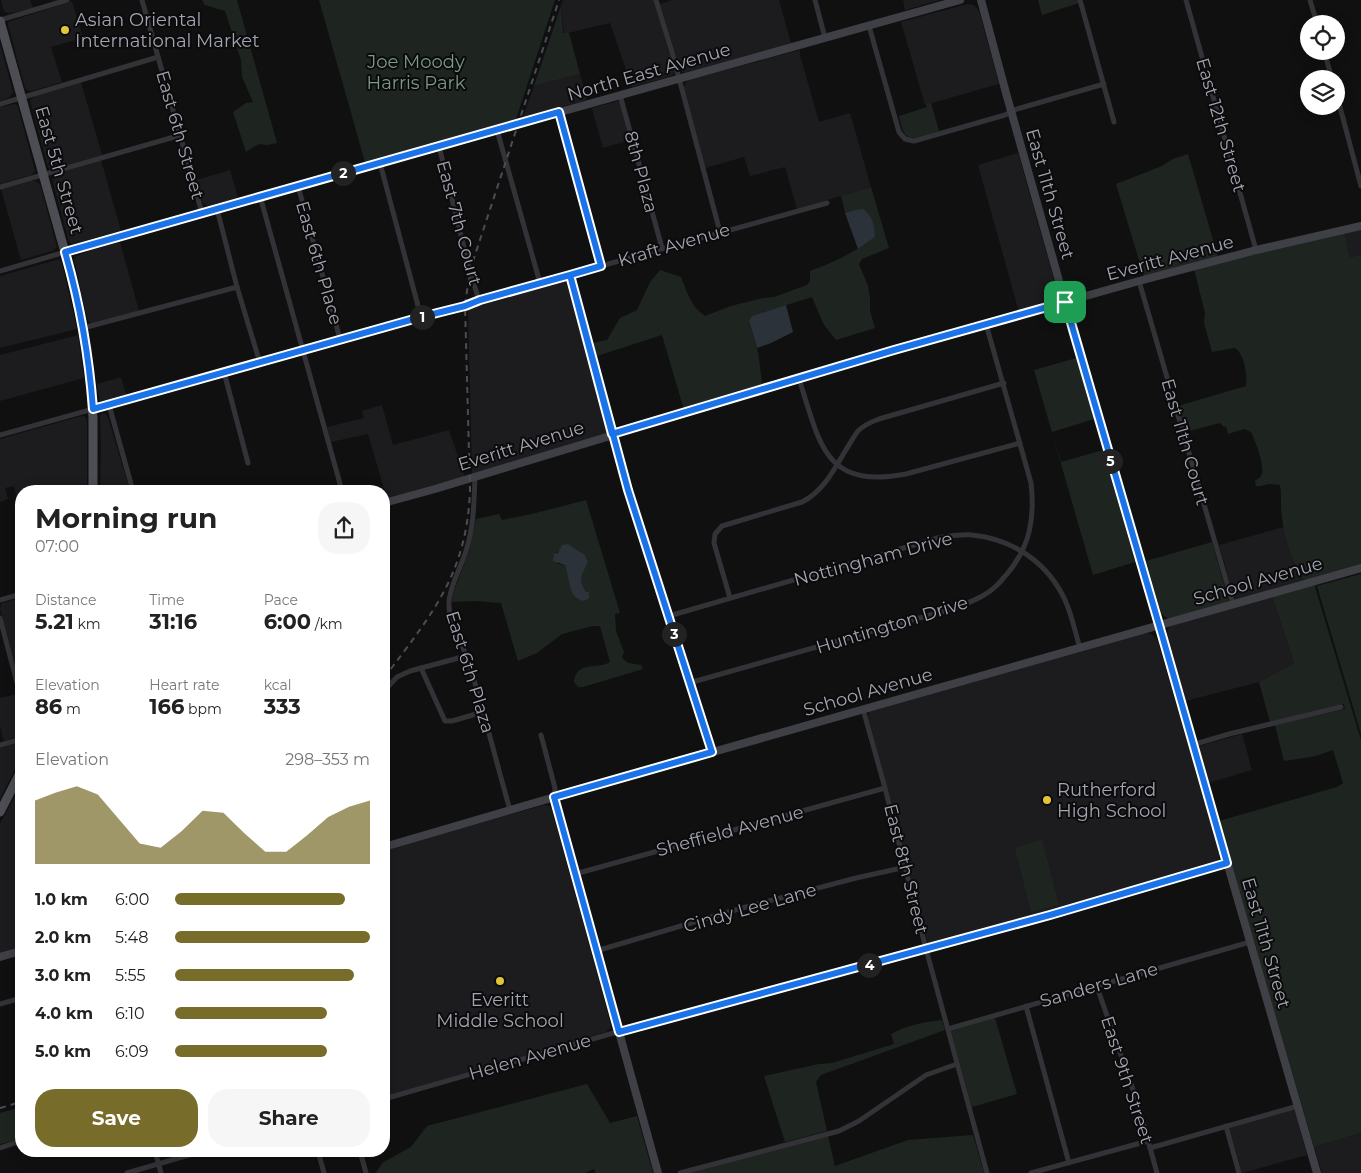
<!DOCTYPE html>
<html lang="en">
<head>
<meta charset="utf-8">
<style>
  body { margin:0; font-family:Montserrat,sans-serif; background:#f6f6f6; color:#222; height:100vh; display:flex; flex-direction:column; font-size:19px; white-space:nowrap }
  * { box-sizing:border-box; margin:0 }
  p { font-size:16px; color:#767676 }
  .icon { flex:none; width:28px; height:28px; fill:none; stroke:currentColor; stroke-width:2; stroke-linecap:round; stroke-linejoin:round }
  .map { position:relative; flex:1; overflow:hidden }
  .side { position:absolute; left:15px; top:485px; width:375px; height:672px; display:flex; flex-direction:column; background:#fff; border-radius:20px; box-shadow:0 2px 12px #0003 }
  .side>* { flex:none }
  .buttons { position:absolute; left:1300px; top:15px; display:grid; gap:10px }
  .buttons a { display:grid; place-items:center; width:45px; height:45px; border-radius:50%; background:#fff; box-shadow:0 2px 12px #0003; font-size:25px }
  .pin { position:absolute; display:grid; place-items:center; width:42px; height:42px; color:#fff; margin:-21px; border-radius:10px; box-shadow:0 2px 8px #0006 }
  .km { position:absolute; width:25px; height:25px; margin:-12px; border-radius:50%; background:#222; color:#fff; font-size:14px; line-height:25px; text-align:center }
  .round { display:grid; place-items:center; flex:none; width:52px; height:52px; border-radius:20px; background:#f6f6f6 }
  .headline { display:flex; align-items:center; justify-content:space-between; height:85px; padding:0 20px }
  h1 { font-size:28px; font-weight:700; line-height:38px }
  .figures { display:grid; grid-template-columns:repeat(3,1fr); gap:8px; height:85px; padding:5px 20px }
  .figures div { display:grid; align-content:center }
  .figures b { font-size:21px; font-weight:700 }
  .figures small { font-size:14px; font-weight:400 }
  .figures p { font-size:14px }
  .chart { height:140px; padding:10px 20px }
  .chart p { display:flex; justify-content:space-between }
  .chart svg { width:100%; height:90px; margin-top:5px; fill:#786c2b; opacity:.7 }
  .button { display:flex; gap:10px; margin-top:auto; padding:10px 20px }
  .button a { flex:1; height:58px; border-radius:20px; background:#786c2b; color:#fff; font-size:20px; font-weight:700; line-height:58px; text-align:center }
  .button a+a { background:#f6f6f6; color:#222 }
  ul { padding:0 20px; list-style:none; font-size:16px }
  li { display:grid; grid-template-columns:80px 60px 1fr; align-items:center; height:38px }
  li i { height:12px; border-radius:6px; background:#786c2b }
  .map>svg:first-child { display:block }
  .built { fill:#1c1c1e }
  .green { fill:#1e2520; fill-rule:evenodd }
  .water { fill:#2c323a }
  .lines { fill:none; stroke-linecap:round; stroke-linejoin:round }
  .street { stroke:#333337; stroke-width:5 }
  .secondary { stroke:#3f4045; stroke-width:8 }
  .primary { stroke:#4d4e54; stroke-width:9 }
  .rail { stroke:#4c4d52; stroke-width:2; stroke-dasharray:6 5; stroke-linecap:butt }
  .route-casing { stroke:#fff; stroke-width:10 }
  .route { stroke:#1a73e8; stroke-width:6 }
  .poi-dot { fill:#e1c637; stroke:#0b0b0c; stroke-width:2 }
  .labels { text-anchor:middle; stroke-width:4; stroke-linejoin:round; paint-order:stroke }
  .poi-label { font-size:18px; fill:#a2a4b1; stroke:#0b0b0c; text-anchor:start }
  .park-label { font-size:18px; fill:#7a9a82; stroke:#0b0b0c }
  .street-label { font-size:18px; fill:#a2a4b1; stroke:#0b0b0c }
</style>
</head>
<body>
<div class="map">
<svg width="1361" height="1173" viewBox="0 0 1361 1173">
  <rect width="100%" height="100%" fill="#101011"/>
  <g class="built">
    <polygon points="1,0 30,0 33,8 17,12 8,13 4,11"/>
    <polygon points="563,0 654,0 675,71 674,74 671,76 632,87 610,23 564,34 561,6"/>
    <polygon points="673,0 779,0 791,43 684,73 680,69 660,4"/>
    <polygon points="903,0 940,0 905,10"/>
    <polygon points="72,1 83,38 51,47 62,82 32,91 29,91 25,88 8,25 8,22"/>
    <polygon points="967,4 974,5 979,11 999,84 925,105 901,22"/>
    <polygon points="0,44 13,92 10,97 0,101"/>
    <polygon points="800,50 800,55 819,122 850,113 871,187 797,209 785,167 750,176 744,157 705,168 684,92 684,87 686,82 692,79"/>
    <polygon points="580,74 587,100 523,117 534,86"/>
    <polygon points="81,82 102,155 53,169 50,169 48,167 30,100 35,96"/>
    <polygon points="618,101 620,103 630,140 603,148 592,108"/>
    <polygon points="15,104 18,107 35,171 31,175 0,184 0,107"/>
    <polygon points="1018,153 1058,294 1057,299 1052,302 1019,312 978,165"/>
    <polygon points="101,160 121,231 72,244 69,242 52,179 55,176 61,172"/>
    <polygon points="230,170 238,198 209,206 205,205 202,201 196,180"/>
    <polygon points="30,181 35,181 40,184 57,247 52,251 21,260 1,189"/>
    <polygon points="1361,228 1361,255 1350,257 1344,232"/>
    <polygon points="120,242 139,311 90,324 87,318 74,259 76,256 92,250"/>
    <polygon points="56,260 60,260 62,263 77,329 0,348 0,276"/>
    <polygon points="570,277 611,432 472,474 468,308"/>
    <polygon points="78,335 84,378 0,401 0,355"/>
    <polygon points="121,377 127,398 112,402 103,402 100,401 97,384"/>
    <polygon points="382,405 393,445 449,430 465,477 387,499 368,434 331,442 327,427 364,418 362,411"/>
    <polygon points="104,413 107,416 109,421 130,491 100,491 101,447 100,416 101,414"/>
    <polygon points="84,416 86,418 87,421 87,491 21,491 21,514 14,486 5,488 8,499 0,502 0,439 78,417"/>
    <polygon points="1284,527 1289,546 1297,568 1304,581 1235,600 1219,545"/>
    <polygon points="1272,596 1294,663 1259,682 1186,701 1167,635 1168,629 1173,624"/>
    <polygon points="21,598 21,686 0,608 2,603"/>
    <polygon points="1143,633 1151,634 1157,639 1158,642 1220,856 1218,862 1215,864 1061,909 934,945 931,945 928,944 868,716 869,711"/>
    <polygon points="17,694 21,710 21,735 4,741 0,726 0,698"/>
    <polygon points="1242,734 1252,770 1208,783 1198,749 1200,746"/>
    <polygon points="16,743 21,744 21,757 0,799 0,748"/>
    <polygon points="21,785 21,947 0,954 0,824"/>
    <polygon points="544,805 549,806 552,810 611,1025 610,1028 606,1032 384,1098 384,850"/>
    <polygon points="1291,1110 1295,1111 1296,1114 1307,1155 1242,1173 1229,1127"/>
    <polygon points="1361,1133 1361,1173 1322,1173 1314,1147"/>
  </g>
  <g class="green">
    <polygon points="202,0 237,0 277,143 267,145 259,144 246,152 233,112 246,103 253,102 242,77 241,60 225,11 205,5"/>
    <polygon points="319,0 555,0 516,119 365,162"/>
    <polygon points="1038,0 1078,0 1079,3 1042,15"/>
    <polygon points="561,6 563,33 569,33 580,74 534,86"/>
    <path d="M931,103L939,131C913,138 905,147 899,116L927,107L926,104Z"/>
    <polygon points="1188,154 1218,257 1144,277 1116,184 1162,166 1173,159"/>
    <path d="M871,187L889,248L862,259L859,264L868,286L870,298V311L875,328L836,340L824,325L812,297L752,316L749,322L758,352L762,383L765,382L766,386L684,410L662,335L597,356L593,343L607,340L620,318L637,310L650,282L660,270L681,277C687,292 691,307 705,316L731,306L763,298L774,297L807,285L810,281V271C833,263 855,252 875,237L855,210L845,213L841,196Z"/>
    <path d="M1344,232L1350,257L1361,255V565L1304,581C1293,562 1284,539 1282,517C1280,507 1282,496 1280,485L1269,484L1261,486H1256L1255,481C1257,479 1260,478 1261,476C1266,468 1255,440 1251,432L1244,429L1228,434L1226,426L1224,427L1220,423L1185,432L1178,406L1246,386C1247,374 1245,355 1235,348L1212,352L1204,323L1205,313L1194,269Z"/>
    <polygon points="1076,358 1094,419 1052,432 1061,462 1103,450 1135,562 1093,575 1034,370"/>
    <path d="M586,500L620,613L615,614L616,631L624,652L622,658L628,663L641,665L643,669L583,687H578L574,682C576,660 598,670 610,662L600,626H593L562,634L537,653L518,661L501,603L475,601L452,602L453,594L469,551L476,519L499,514L502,520L532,514ZM568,544L585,555L588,560C583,575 577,577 586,592H589L579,600C567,589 570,579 565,565L558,564L554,555Z"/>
    <polygon points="1212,542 1229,602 1168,619 1161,613 1146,561"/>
    <polygon points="1361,574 1361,734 1317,586"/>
    <polygon points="1317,584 1315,587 1361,740 1361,1133 1314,1147 1219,821 1337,787 1343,783 1333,750 1316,756 1284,761 1275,725 1345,709 1344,704 1270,722 1259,682 1294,663 1272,596"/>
    <polygon points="1042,840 1059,905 1031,912 1015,848"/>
    <polygon points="995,1018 1017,1094 972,1107 951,1031"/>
    <path d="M942,1020L945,1030L821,1075L816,1082L827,1131L785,1142L764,1076L819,1064L832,1063L894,1044L891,1034C907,1025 924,1022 942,1020Z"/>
    <polygon points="587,1084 610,1123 637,1116 653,1173 596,1173 594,1169 585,1173 376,1173 382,1163 411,1147 427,1126"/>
    <polygon points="21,1107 21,1139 0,1144 0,1113"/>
    <polygon points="973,1135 984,1173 688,1173 828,1136 835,1166 908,1140"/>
  </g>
  <g class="water">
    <path d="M863,209C874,218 874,225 875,237L858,249L845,213L855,210Z"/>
    <polygon points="786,305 793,332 771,343 757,348 749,321 752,316"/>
    <path d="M568,544L585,555L588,561C583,575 577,577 586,592H589V598L584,601C567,598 570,578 565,565L553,561L554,554L558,553L562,545Z"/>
  </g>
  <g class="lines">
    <g class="street">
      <polyline points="142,0 202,213"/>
      <polyline points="656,0 672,52 720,232"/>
      <polyline points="815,0 825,38"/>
      <polyline points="1080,0 1114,122"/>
      <polyline points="1186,0 1256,250"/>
      <polyline points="1310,0 1317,24"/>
      <polyline points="0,20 67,0"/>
      <polyline points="869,26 899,132 905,139 914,141 1005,115 1017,109 1104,84"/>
      <polyline points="1324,51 1332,79"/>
      <polyline points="1336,92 1361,186"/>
      <polyline points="620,95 662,248"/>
      <polyline points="0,104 158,57"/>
      <polyline points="559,112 601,266"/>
      <polyline points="497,130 540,283"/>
      <polyline points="439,146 470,272 479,300"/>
      <polyline points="380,163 421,317"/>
      <polyline points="298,186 340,339"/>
      <polyline points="0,187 181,135"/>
      <polyline points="260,196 342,491"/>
      <polyline points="217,209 237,287 260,363"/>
      <polyline points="0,271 65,252"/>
      <polyline points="570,275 628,490 712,752"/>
      <polyline points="1139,281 1233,604"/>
      <polyline points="83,328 237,287"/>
      <polyline points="224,372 248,463"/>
      <path d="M799,379C820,442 823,490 906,474L1020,443"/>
      <polyline points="109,405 133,491"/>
      <polyline points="0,435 465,305 479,300 540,283 827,203"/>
      <path d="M475,476C474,502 474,526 466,551C461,567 450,586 449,602C448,623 463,644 469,663C484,712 496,761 510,810"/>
      <path d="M730,598L714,543L715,534L722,526L802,502C824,491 835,468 847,448C851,442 854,436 858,431C864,425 871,422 879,419L1004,383"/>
      <polyline points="0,600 21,594"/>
      <path d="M669,616L938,538C949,536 961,534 972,535C1013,539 1048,563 1065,600C1072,615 1075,632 1080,648"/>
      <polyline points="0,618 21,698"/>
      <polyline points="421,668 445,721 452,721 483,712"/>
      <path d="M689,683L955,608C969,602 985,597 996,586C1000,583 1003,578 1007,574C1030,547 1035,518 1031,483L986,324"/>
      <polyline points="384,691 397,677 410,671 466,656"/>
      <polyline points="863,709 885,788 926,949 987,1173"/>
      <polyline points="541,735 555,788 554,797"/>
      <polyline points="0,745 21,739"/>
      <polyline points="1192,745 1229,734 1341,707"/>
      <polyline points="575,874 885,788"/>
      <polyline points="596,951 742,908 856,878 906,867"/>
      <polyline points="1097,987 1137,1101 1157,1173"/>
      <polyline points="0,1004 21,998"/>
      <polyline points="1026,1006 1069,1163"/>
      <polyline points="948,1029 1250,942"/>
      <polyline points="384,1099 610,1034 926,949 1050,915 1227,863"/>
      <polyline points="1226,1126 1239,1173"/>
      <polyline points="0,1148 21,1141"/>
      <polyline points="1150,1148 1298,1106"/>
      <polyline points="155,1151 161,1173"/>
      <polyline points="318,1151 324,1173"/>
      <polyline points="360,1151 366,1173"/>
      <polyline points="127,1173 203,1151"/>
      <polyline points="680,1173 839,1131 859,1121 926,1075 957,1064"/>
      <polyline points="1031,1173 1148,1141"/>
    </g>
    <g class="secondary">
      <polyline points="981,0 1006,93 1065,302 1317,1173"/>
      <polyline points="65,252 439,146 960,0"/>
      <polyline points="384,503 435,489 894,350 1139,281 1256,250 1361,226"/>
      <polyline points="554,797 658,1173"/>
      <polyline points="384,847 565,794 1361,568"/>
      <polyline points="0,957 21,951"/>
    </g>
    <g class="primary">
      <polyline points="0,21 68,263 83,328 90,377 93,418 93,491"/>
      <polyline points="0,812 21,771"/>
    </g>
    <g class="rail">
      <path d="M384,678C432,614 467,574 470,490L465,305L468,284L474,258L559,0"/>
      <polyline points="0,1108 21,1102"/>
    </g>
  </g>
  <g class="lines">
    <g class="route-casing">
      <path id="route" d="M1065,302L894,350L612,434L570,275L480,300L465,306L421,317L93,409C89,356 80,304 65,252L559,112L601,266L570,275L628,490L712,752L554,797L619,1032L1050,915L1227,863L1162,635L1065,302"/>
    </g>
    <use href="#route" class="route"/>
  </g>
  <g class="poi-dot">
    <circle cx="65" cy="30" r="5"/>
    <circle cx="1047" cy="800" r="5"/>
    <circle cx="500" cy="981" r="5"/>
  </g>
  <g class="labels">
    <g class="poi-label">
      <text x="75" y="26">Asian Oriental<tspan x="75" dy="21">International Market</tspan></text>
      <text x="1057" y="796">Rutherford<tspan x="1057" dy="21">High School</tspan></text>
      <text x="500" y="1006" text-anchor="middle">Everitt<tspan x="500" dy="21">Middle School</tspan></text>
    </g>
    <g class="park-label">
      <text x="416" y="68">Joe Moody<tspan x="416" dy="21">Harris Park</tspan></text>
    </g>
    <g class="street-label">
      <text transform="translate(649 72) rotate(-16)" y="6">North East Avenue</text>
      <text transform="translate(1221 125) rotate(74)" y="6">East 12th Street</text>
      <text transform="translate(180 135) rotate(74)" y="6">East 6th Street</text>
      <text transform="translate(59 170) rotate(74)" y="6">East 5th Street</text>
      <text transform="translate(641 172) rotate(75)" y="6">8th Plaza</text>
      <text transform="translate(1050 194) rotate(74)" y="6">East 11th Street</text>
      <text transform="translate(459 223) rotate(75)" y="6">East 7th Court</text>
      <text transform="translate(674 245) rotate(-16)" y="6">Kraft Avenue</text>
      <text transform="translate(1170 258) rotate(-15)" y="6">Everitt Avenue</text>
      <text transform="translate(319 263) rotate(74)" y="6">East 6th Place</text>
      <text transform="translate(1185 442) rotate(74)" y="6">East 11th Court</text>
      <text transform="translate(521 446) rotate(-17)" y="6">Everitt Avenue</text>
      <text transform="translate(873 559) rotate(-15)" y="6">Nottingham Drive</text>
      <text transform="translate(1258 581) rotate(-16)" y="6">School Avenue</text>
      <text transform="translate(892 625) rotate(-17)" y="6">Huntington Drive</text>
      <text transform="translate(470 672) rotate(73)" y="6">East 6th Plaza</text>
      <text transform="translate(868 692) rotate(-16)" y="6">School Avenue</text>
      <text transform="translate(730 831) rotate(-15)" y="6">Sheffield Avenue</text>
      <text transform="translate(906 869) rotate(76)" y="6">East 8th Street</text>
      <text transform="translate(750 908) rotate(-16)" y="6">Cindy Lee Lane</text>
      <text transform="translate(1266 943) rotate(74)" y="6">East 11th Street</text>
      <text transform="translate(1099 985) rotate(-16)" y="6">Sanders Lane</text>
      <text transform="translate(530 1057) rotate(-16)" y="6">Helen Avenue</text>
      <text transform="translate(1127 1080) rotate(72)" y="6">East 9th Street</text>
    </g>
  </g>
</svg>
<div class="buttons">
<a><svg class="icon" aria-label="locate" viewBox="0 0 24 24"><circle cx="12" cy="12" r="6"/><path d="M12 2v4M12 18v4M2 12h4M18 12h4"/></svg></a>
<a><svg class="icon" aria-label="layers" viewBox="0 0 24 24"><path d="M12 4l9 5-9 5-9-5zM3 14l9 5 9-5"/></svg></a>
</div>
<div class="pin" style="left:1065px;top:302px;background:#1e9e55"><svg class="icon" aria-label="arrive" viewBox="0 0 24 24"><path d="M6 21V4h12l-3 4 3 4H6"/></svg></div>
<b class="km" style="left:422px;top:317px">1</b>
<b class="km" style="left:343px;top:173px">2</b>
<b class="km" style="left:674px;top:634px">3</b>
<b class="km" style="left:869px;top:965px">4</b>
<b class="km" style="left:1110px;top:461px">5</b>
<section class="side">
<div class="headline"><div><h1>Morning run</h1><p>07:00</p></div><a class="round"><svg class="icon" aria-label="share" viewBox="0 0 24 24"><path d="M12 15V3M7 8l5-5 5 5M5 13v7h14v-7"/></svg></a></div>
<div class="figures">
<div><p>Distance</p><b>5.21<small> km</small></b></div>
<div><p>Time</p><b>31:16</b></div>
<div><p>Pace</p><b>6:00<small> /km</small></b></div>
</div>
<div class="figures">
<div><p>Elevation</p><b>86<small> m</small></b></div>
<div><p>Heart rate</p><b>166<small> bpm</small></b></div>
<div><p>kcal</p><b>333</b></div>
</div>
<div class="chart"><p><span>Elevation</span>298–353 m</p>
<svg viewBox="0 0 160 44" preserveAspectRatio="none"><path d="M0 44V13L10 9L20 6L30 10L40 22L50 34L60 36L70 28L80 18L90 19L100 29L110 38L120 38L130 30L140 21L150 16L160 13V44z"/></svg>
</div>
<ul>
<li><b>1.0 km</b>6:00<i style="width:87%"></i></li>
<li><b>2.0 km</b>5:48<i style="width:100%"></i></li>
<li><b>3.0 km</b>5:55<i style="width:92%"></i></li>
<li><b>4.0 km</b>6:10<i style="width:78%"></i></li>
<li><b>5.0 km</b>6:09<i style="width:78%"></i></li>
</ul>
<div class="button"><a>Save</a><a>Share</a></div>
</section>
</div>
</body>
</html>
